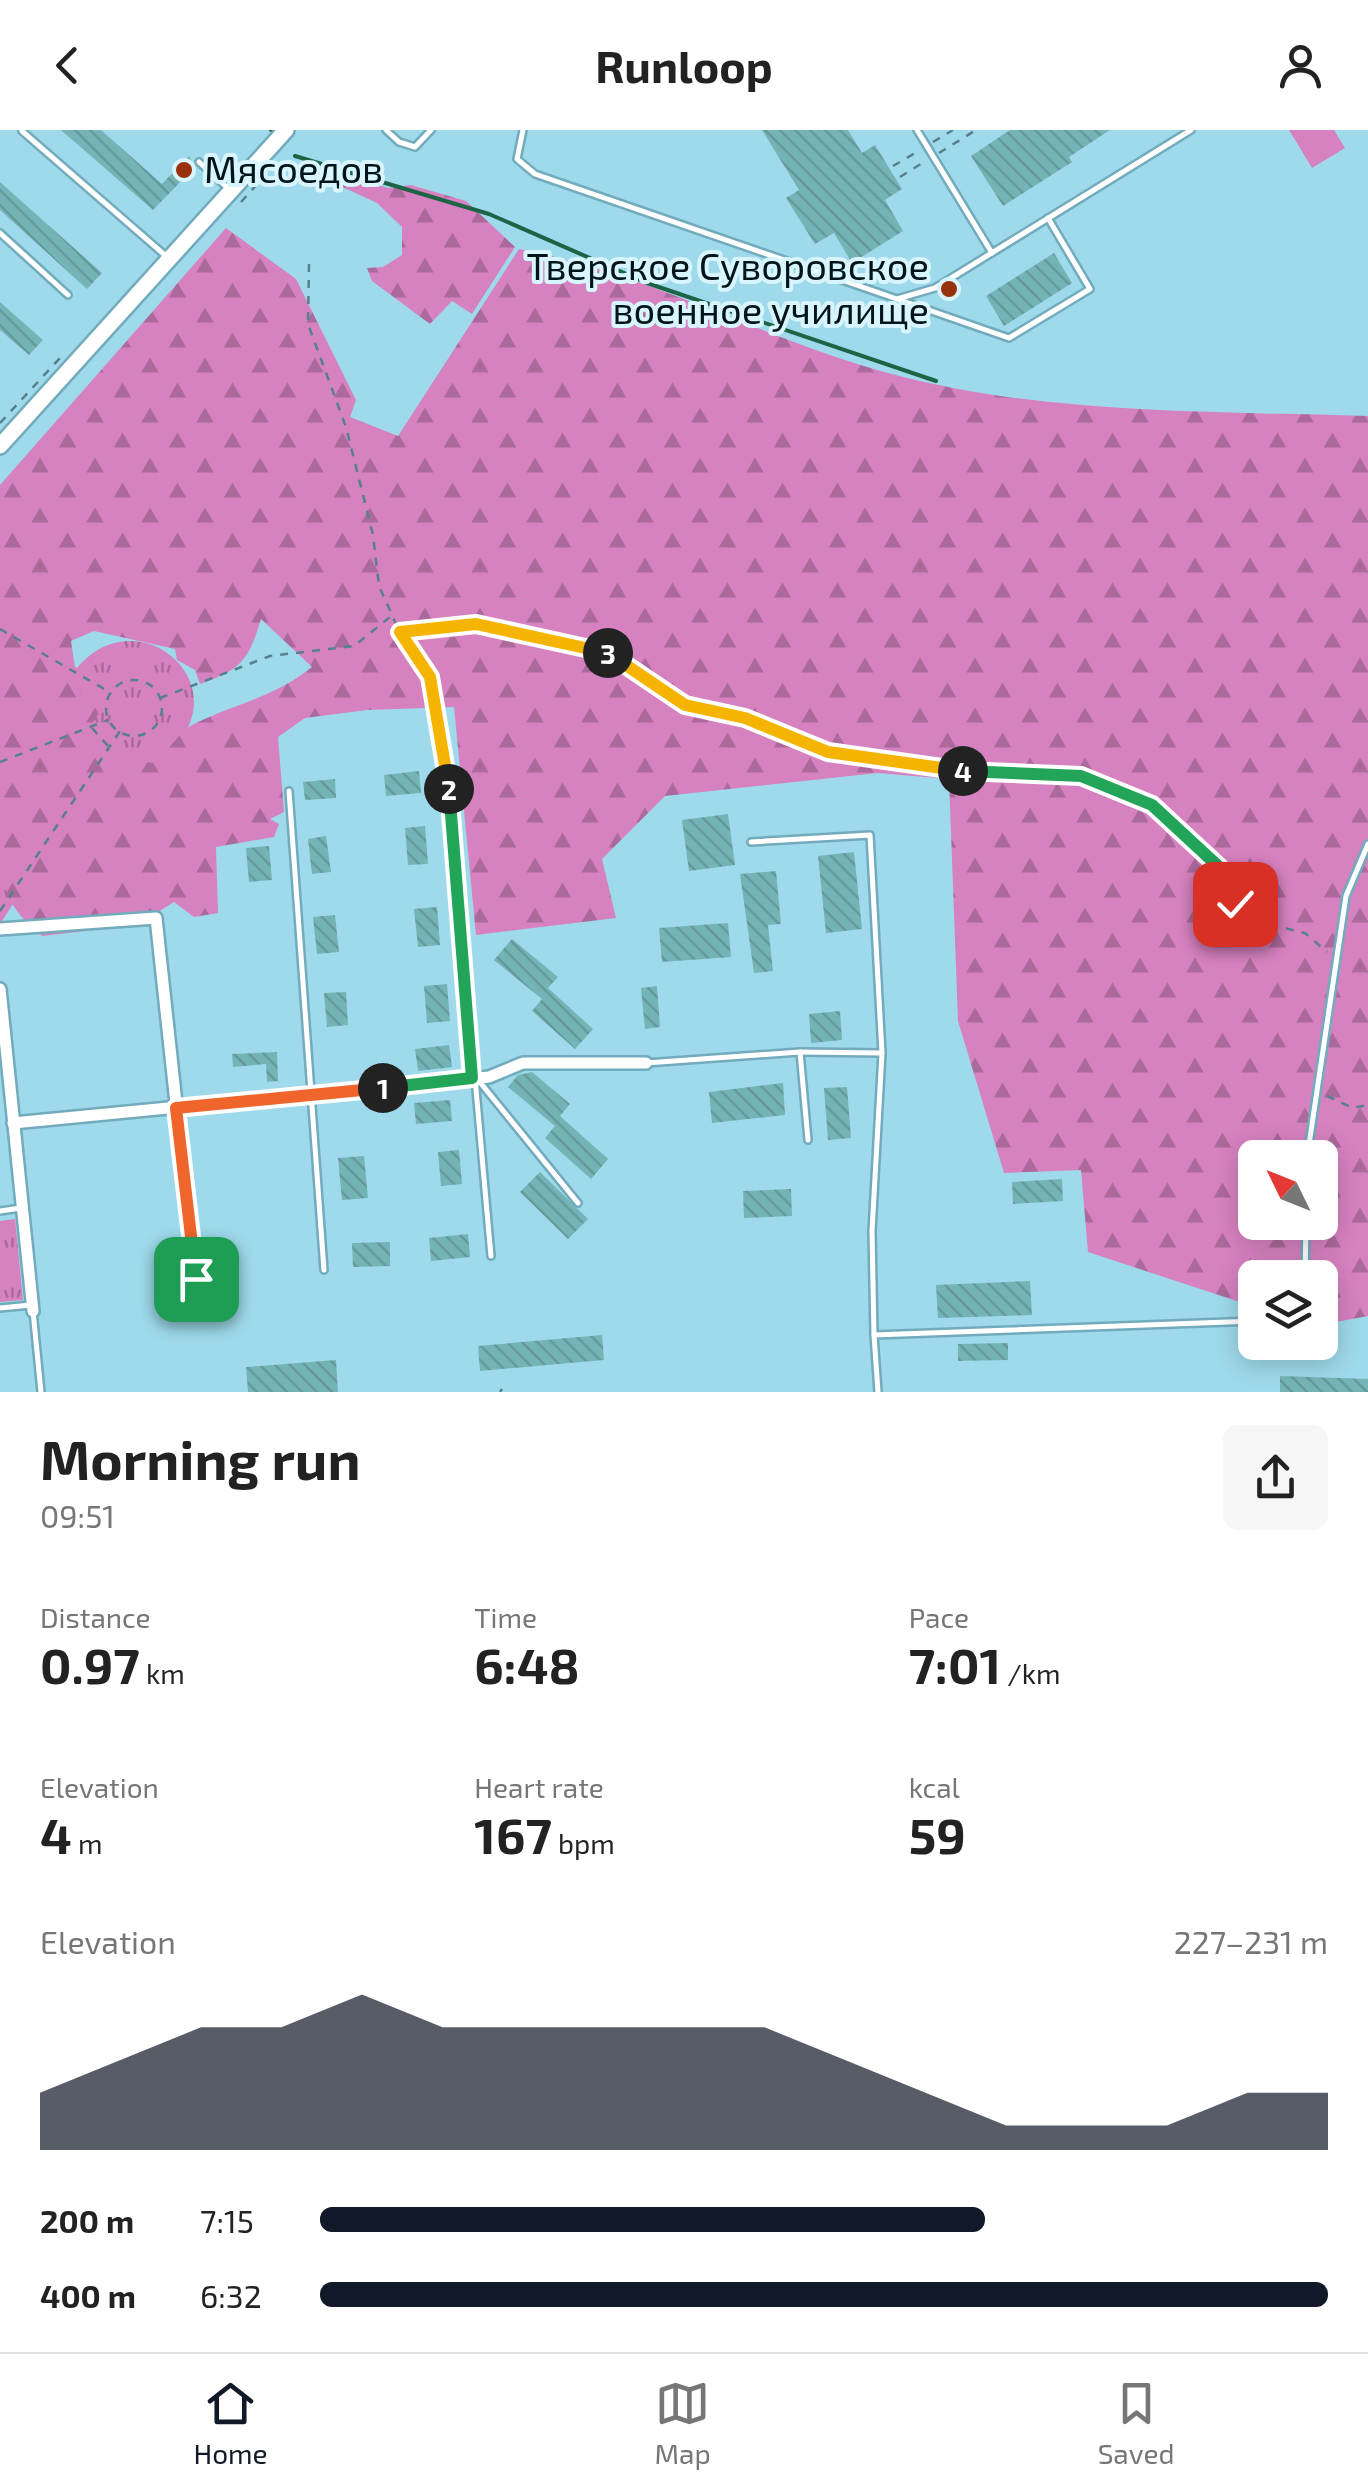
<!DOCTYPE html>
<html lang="en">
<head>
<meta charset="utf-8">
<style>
  body { margin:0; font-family:"Exo 2",sans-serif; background:#f6f6f6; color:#222; height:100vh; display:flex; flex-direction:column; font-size:38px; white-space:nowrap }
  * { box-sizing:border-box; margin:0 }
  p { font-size:32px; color:#767676 }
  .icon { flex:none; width:55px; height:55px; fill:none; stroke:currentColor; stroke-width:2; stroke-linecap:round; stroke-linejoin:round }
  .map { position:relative; height:1262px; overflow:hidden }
  .side { display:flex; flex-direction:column; background:#fff; flex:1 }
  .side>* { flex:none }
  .needle { width:65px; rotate:313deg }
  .tools { position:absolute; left:1238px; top:1010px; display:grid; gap:20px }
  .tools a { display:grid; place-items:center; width:100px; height:100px; border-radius:15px; background:#fff; box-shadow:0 5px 25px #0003; font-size:50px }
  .pin { position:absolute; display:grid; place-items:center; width:85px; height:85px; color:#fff; margin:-42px; border-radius:20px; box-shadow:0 5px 15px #0006 }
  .km { position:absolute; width:50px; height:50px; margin:-25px; border-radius:50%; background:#222; color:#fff; font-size:28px; line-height:50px; text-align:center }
  .round { display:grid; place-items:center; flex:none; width:105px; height:105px; border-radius:15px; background:#f6f6f6 }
  .overview { display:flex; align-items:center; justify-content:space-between; height:170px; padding:0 40px }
  h1 { font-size:55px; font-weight:700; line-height:75px }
  .figures { display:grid; grid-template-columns:repeat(3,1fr); gap:15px; height:170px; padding:10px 40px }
  .figures div { display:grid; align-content:center }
  .figures b { font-size:50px; font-weight:700 }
  .figures small { font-size:28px; font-weight:400 }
  .figures p { font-size:28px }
  .chart { height:280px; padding:20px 40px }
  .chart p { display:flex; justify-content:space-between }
  .chart svg { width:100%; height:180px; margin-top:10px; fill:#111827; opacity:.7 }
  ul { padding:0 40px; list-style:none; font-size:32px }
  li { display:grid; grid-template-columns:160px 120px 1fr; align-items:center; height:75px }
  li i { height:25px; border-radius:12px; background:#111827 }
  header { display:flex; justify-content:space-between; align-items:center; height:130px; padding:0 40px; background:#fff; font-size:45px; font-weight:700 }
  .tab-bar { display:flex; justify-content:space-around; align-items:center; height:140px; border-top:2px solid #e0e0e0; background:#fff; font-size:28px; color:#767676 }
  .tab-bar a { display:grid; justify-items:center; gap:5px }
  .tab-bar .current { color:#111827 }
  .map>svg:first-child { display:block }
  .grass { fill:url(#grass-tufts) }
  .forest { fill:url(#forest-firs); fill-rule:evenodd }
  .pitch { fill:#d782c0 }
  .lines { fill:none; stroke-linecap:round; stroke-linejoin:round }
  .stream { stroke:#1d6446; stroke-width:4 }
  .building { fill:url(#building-back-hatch) }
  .lane-casing { stroke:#71abbc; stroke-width:10 }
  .street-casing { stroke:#71abbc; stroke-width:16 }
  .secondary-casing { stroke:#71abbc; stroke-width:20 }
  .path { stroke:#56808c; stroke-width:2.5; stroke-dasharray:8 8; stroke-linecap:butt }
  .lane { stroke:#fff; stroke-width:5 }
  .street { stroke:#fff; stroke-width:11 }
  .secondary { stroke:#fff; stroke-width:15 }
  .split-1-casing { stroke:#fff; stroke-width:20 }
  .split-2-casing { stroke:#fff; stroke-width:20 }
  .split-3-casing { stroke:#fff; stroke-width:20 }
  .split-4-casing { stroke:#fff; stroke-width:20 }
  .split-5-casing { stroke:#fff; stroke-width:20 }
  .split-1 { stroke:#f0652b; stroke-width:12 }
  .split-2 { stroke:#22a559; stroke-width:12 }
  .split-3 { stroke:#f5b400; stroke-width:12 }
  .split-4 { stroke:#f5b400; stroke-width:12 }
  .split-5 { stroke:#22a559; stroke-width:12 }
  .poi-dot { fill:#98320c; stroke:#d8f5fe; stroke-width:4 }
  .labels { text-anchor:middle; stroke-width:8; stroke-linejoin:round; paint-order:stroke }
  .poi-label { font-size:38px; fill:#00141a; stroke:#d8f5fe; text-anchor:start }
</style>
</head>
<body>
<header><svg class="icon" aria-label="back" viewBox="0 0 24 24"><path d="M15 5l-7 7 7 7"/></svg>Runloop<svg class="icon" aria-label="person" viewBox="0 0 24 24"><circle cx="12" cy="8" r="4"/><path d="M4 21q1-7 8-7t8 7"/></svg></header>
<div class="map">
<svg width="1368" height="1262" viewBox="0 0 1368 1262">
  <defs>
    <pattern id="grass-tufts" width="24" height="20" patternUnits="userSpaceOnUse" patternTransform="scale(2.5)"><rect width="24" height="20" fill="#d782c0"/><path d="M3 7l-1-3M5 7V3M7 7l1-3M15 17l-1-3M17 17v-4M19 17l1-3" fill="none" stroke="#ac699b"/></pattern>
    <pattern id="forest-firs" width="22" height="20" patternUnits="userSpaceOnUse" patternTransform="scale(2.5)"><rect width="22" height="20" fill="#d782c0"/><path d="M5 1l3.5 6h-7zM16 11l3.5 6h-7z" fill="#ac699b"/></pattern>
    <pattern id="building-back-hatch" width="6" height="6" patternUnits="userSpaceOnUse" patternTransform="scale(2.5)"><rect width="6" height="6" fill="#75b4b6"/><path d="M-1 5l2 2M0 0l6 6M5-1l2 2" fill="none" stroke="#639a9c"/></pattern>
  </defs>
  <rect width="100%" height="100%" fill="#9edaeb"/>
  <g class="grass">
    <path d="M0,493L77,538C135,468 236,548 175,617C166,627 157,636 143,637C131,639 116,635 104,634L0,794Z"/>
    <polygon points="15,1089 23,1170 0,1172 0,1091"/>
  </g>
  <g class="forest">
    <polygon points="339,43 388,58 411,55 466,71 515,117 472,184 452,171 430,194 372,151 367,138 383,137 402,125 402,97 377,73 336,54"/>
    <path d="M226,98L296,149L356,270L350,287L398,306L519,119C648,143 765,210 892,244C1045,285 1211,281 1368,286V1186L1320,1195V1148H1255V1177L1088,1122L1081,1040L1004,1043L958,891L949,649L878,643L665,666L602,729L616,788L476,805L454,577L367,580L305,588L278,607L284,682L270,689L279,694L274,707L216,717L218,783L194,787L174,772L137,795L42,806C9,778 3,764 0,720V355ZM261,489L312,537C275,567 234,574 192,595C179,602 167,623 154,633L104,627L103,620L84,605L100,582L78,558L71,511L94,501L175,519L177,530L195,540L200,554C242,540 249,529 261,489ZM1255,1028H1320V1092H1255Z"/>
  </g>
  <polygon class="pitch" points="1289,0 1334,0 1345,18 1312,38"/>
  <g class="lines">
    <g class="stream">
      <polyline points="271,0 272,0"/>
      <polyline points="295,26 489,84 647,153 936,251"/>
    </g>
  </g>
  <g class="building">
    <polygon points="61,0 101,0 162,54 189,26 195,37 153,80"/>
    <polygon points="762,0 848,0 862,23 875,15 902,59 885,70 903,101 852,133 834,103 815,114 786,68 799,60"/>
    <polygon points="1010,0 1110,0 1069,27 1072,32 1003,76 971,26"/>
    <polygon points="0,52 102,143 87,159 0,80"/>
    <polygon points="1054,123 1072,153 1004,196 986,166"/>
    <polygon points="0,172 43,210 29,225 0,200"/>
    <polygon points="419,641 421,663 386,666 384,645"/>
    <polygon points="335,649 336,668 305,670 303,652"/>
    <polygon points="728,684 735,735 689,741 682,690"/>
    <polygon points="425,696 428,734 408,735 405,698"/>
    <polygon points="326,706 331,742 312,744 308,709"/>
    <polygon points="269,716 272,750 249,752 246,718"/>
    <polygon points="854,722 862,799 826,803 818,726"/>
    <polygon points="776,741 781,794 768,795 773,841 754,843 740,744"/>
    <polygon points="437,777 440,815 418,817 414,779"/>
    <polygon points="335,785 339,822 317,824 313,787"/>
    <polygon points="728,793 731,827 662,832 659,798"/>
    <polygon points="512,809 558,847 548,858 593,899 575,919 532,881 542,869 494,830"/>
    <polygon points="447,854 450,891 427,893 424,856"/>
    <polygon points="657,856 660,897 645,899 641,858"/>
    <polygon points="346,862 348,895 327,897 324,863"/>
    <polygon points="840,881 842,910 811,913 809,884"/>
    <polygon points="449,915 452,937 418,941 415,919"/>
    <polygon points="277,922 278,951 267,952 266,934 233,937 232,924"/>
    <polygon points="532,942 570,974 560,986 608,1029 591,1049 545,1008 555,996 508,957 518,945"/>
    <polygon points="783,953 785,985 712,993 709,962"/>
    <polygon points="847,957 851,1008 828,1010 824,958"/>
    <polygon points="450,970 452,991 416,994 414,973"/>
    <polygon points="459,1020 462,1054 441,1056 438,1022"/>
    <polygon points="364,1026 368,1068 342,1070 338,1028"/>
    <polygon points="540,1042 588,1089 568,1109 520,1062"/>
    <polygon points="1062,1049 1063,1071 1013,1074 1012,1052"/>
    <polygon points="791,1059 792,1086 744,1088 743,1061"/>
    <polygon points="468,1104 470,1127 431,1131 429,1108"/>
    <polygon points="390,1112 390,1136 353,1137 352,1113"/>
    <polygon points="1030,1151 1032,1185 938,1188 936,1155"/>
    <polygon points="602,1205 604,1230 480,1241 478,1216"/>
    <polygon points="1008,1213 1008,1230 958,1231 958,1214"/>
    <polygon points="336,1230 338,1262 248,1262 246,1237"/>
    <polygon points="1280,1246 1368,1249 1368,1262 1280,1262"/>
  </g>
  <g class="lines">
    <g class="lane-casing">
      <g id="lane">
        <polyline points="386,0 399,12 415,17 431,0"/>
        <polyline points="523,0 517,29 535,44 897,169 935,158 1191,0"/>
        <polyline points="917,0 992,123"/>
        <polyline points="22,1 167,127"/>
        <polyline points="199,32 230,60"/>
        <polyline points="0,103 68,165"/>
        <polyline points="897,169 1009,208 1090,159 1048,88"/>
        <polyline points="446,626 491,1126"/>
        <polyline points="289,661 324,1140"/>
        <polyline points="751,712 870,705 882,923"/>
        <polyline points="800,922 882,923 872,1101 874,1205"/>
        <polyline points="646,933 800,922 808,1010"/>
        <polyline points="479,951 578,1073"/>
        <polyline points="1307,1028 1346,766 1368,714"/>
        <polyline points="0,1081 21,1078"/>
        <polyline points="1305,1148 1306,1092"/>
        <polyline points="0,1178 31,1175"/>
        <polyline points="33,1181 41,1262"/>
        <polyline points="878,1262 874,1205 1255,1191"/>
      </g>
    </g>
    <g class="street-casing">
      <g id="street">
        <polyline points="0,799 156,788 195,1149"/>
        <polyline points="0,859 33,1181"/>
        <polyline points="13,993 489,947 523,933 646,933"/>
      </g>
    </g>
    <g class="secondary-casing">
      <polyline id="secondary" points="0,316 286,0"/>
    </g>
    <g class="path">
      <polyline points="933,12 953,0"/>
      <polyline points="939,23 976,0"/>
      <polyline points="893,36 917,22"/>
      <polyline points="900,47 924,32"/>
      <polyline points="241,72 262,49"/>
      <polyline points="309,134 308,194 346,297 373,405 379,456 406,516 430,547 445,620"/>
      <polyline points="0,293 60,228"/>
      <polyline points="0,499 111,563"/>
      <polyline points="400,503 476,494 607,522 685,575 745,587 828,622 983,644 1081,646 1152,675 1219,737 1235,774 1268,794 1305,803 1327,822"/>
      <circle cx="134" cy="578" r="28"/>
      <polyline points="160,568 270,526 354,516 390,487"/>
      <polyline points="92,598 109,617"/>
      <polyline points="0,632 108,590"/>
      <polyline points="0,781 120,601"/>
      <polyline points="1327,966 1353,978 1368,975"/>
      <polyline points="500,1262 502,1259"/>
    </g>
    <use href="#lane" class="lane"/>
    <use href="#street" class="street"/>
    <use href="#secondary" class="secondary"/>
  </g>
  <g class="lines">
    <g class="split-1-casing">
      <polyline id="split-1" points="196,1149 176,978 383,958"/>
    </g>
    <g class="split-2-casing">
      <polyline id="split-2" points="383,958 472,948 449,659"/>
    </g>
    <g class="split-3-casing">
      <polyline id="split-3" points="449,659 430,547 400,502 476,494 608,523"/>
    </g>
    <g class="split-4-casing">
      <polyline id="split-4" points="608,523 685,575 745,588 828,622 963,641"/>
    </g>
    <g class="split-5-casing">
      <polyline id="split-5" points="963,641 1081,646 1152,675 1219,737 1235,774"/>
    </g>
    <use href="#split-1" class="split-1"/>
    <use href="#split-2" class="split-2"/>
    <use href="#split-3" class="split-3"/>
    <use href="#split-4" class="split-4"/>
    <use href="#split-5" class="split-5"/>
  </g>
  <g class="poi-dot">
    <circle cx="184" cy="40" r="10"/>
    <circle cx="949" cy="159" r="10"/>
  </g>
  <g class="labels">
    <g class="poi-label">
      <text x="204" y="53">Мясоедов</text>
      <text x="929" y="150" text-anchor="end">Тверское Суворовское<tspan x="929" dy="44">военное училище</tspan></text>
    </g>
  </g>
</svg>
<div class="tools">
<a><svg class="needle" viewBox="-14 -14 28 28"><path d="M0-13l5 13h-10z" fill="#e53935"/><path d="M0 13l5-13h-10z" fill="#767676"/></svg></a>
<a><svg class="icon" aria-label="layers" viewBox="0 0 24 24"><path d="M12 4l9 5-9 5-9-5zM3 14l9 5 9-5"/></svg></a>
</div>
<div class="pin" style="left:196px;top:1149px;background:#1e9e55"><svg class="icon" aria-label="arrive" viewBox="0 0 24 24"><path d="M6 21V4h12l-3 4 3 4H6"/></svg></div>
<div class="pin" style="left:1235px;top:774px;background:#d93025"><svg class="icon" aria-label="check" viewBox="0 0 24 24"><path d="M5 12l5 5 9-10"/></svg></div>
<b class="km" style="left:383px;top:958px">1</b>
<b class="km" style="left:449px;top:659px">2</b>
<b class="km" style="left:608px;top:523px">3</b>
<b class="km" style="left:963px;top:641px">4</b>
</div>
<section class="side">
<div class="overview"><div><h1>Morning run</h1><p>09:51</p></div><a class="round"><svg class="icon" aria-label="share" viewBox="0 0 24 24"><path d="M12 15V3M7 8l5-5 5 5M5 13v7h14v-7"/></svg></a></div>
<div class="figures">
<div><p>Distance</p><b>0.97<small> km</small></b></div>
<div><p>Time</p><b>6:48</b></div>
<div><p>Pace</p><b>7:01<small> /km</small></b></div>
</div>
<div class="figures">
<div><p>Elevation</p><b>4<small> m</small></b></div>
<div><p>Heart rate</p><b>167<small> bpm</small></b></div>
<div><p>kcal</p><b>59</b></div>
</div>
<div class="chart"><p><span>Elevation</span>227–231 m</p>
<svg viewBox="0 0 160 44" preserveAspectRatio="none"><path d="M0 44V30L10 22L20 14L30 14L40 6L50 14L60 14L70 14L80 14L90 14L100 22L110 30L120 38L130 38L140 38L150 30L160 30V44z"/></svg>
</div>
<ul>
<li><b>200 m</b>7:15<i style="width:66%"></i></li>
<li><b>400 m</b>6:32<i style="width:100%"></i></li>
</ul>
</section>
<nav class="tab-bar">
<a class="current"><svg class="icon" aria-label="home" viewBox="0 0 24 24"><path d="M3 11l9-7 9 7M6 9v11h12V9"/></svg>Home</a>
<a><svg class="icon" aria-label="map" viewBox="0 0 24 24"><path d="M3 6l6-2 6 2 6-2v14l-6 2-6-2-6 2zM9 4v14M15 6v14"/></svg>Map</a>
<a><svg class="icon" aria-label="saved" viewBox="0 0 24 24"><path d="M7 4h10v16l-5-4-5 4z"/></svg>Saved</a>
</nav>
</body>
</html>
